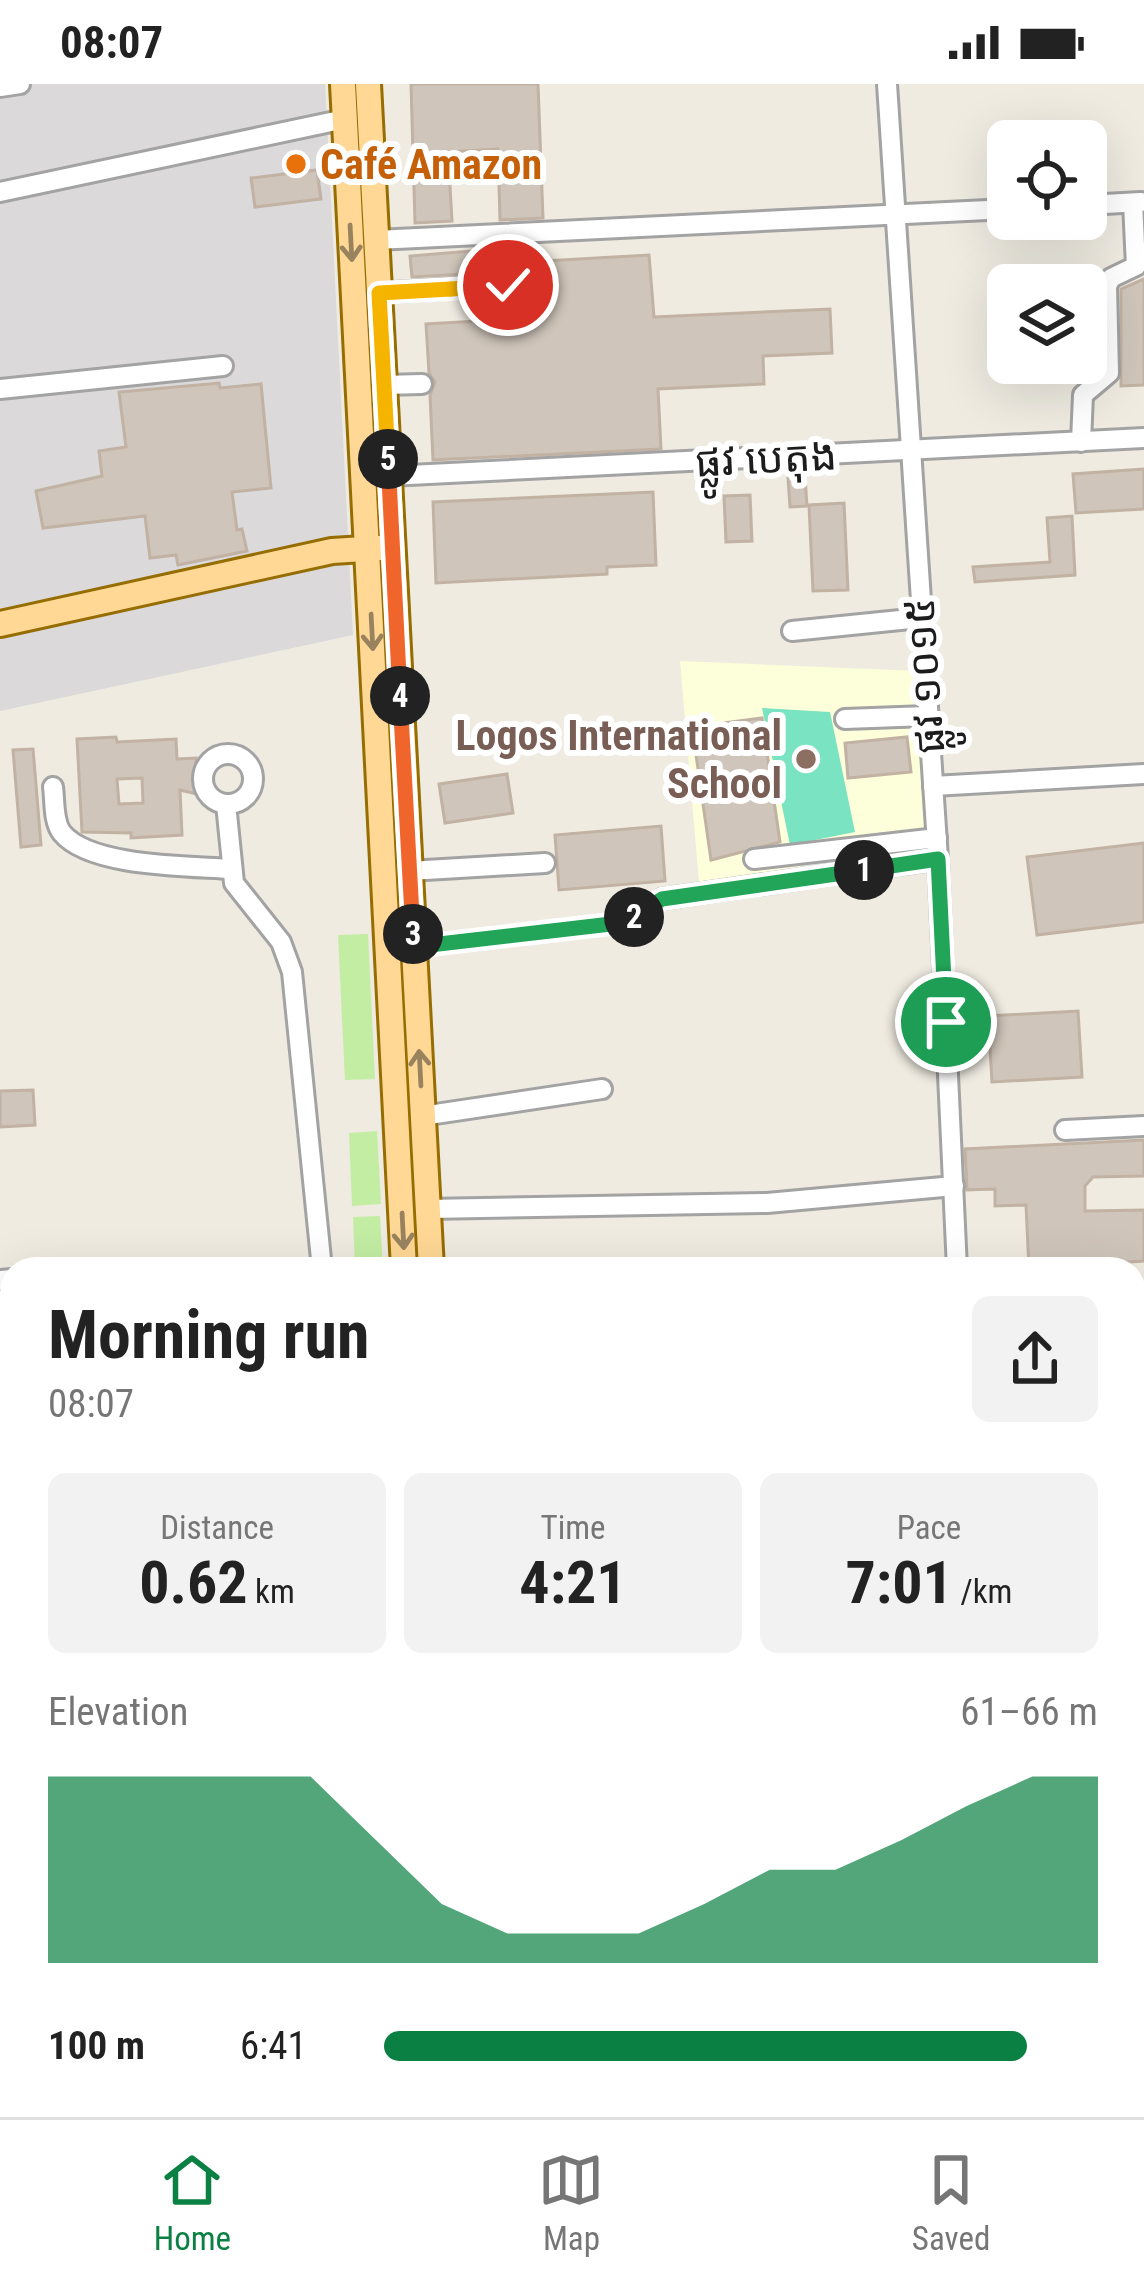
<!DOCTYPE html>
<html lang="en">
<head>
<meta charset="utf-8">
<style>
  body { margin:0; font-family:"Roboto Condensed","Noto Sans Khmer",sans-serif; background:#f2f2f2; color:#222; height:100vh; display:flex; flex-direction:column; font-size:45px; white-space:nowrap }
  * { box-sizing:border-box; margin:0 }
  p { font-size:39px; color:#767676 }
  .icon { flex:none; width:66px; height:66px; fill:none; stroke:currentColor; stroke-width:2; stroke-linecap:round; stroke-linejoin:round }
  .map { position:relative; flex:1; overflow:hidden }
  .drawer { position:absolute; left:0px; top:1173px; width:1146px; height:861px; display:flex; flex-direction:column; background:#fff; border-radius:36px 36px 0 0; box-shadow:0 12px 48px #0002 }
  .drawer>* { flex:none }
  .tools { position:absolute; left:987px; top:36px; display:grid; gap:24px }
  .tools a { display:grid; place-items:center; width:120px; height:120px; border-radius:18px; background:#fff; box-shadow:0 12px 48px #0002; font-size:60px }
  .pin { position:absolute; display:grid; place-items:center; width:102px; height:102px; color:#fff; margin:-51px; border:6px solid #fff; border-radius:50%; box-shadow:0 3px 12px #0007 }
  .km { position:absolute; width:60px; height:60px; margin:-30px; border-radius:50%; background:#222; color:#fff; font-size:33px; line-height:60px; text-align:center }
  .round { display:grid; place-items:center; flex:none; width:126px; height:126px; border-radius:18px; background:#f2f2f2 }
  .overview { display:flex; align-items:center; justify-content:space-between; height:204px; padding:0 48px }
  h1 { font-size:66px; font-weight:700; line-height:90px }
  .figures { display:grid; grid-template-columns:repeat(3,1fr); gap:18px; height:204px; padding:12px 48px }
  .figures div { display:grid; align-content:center; border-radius:18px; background:#f2f2f2; text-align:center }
  .figures b { font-size:60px; font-weight:700 }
  .figures small { font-size:33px; font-weight:400 }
  .figures p { font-size:33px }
  .chart { height:336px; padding:24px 48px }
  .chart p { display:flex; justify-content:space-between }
  .chart svg { width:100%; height:216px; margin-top:12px; fill:#0b8043; opacity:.7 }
  ul { padding:0 48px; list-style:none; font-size:39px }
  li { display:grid; grid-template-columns:192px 144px 1fr; align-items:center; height:90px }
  li i { height:30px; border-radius:15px; background:#0b8043 }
  .status { display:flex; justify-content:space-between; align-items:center; height:84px; padding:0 60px; background:#fff; direction:ltr }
  .status svg { height:33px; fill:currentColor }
  .menu { display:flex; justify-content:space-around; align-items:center; height:168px; border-top:3px solid #e0e0e0; background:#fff; font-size:33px; color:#767676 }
  .menu a { display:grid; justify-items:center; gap:6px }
  .menu .on { color:#0b8043 }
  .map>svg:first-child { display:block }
  .residential { fill:#dbd9d9 }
  .education { fill:#fdffda }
  .grass { fill:#c3eda3 }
  .pitch { fill:#7ae3c1 }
  .building { fill:#cfc5ba; stroke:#c1b2a3; stroke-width:3; fill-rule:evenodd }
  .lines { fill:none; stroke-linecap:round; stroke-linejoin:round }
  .minor-casing { stroke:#a3a3a3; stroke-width:24 }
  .major-casing { stroke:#956d00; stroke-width:30 }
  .path { stroke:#ff7c62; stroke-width:3; stroke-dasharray:6 6; stroke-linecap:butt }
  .minor { stroke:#fff; stroke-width:18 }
  .major { stroke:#ffd896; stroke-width:24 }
  .oneway { stroke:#99835f }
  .split-1-casing { stroke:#fff; stroke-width:24 }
  .split-2-casing { stroke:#fff; stroke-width:24 }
  .split-3-casing { stroke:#fff; stroke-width:24 }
  .split-4-casing { stroke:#fff; stroke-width:24 }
  .split-5-casing { stroke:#fff; stroke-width:24 }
  .split-6-casing { stroke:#fff; stroke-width:24 }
  .split-7-casing { stroke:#fff; stroke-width:24 }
  .split-1 { stroke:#22a559; stroke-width:15 }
  .split-2 { stroke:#22a559; stroke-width:15 }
  .split-3 { stroke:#22a559; stroke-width:15 }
  .split-4 { stroke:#f0652b; stroke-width:15 }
  .split-5 { stroke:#f0652b; stroke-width:15 }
  .split-6 { stroke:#f5b400; stroke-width:15 }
  .split-7 { stroke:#f5b400; stroke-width:15 }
  .food-dot { fill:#e8710a; stroke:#fff; stroke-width:4.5 }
  .education-dot { fill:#8d6e63; stroke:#fff; stroke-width:4.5 }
  .labels { text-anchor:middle; stroke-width:12; stroke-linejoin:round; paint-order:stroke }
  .food-label { font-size:42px; font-weight:bold; fill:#c56008; stroke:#fff; text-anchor:start }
  .street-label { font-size:42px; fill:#1c1c1c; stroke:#fff }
  .education-label { font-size:42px; font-weight:bold; fill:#785e54; stroke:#fff; text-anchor:end }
</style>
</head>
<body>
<div class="status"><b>08:07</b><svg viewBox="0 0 49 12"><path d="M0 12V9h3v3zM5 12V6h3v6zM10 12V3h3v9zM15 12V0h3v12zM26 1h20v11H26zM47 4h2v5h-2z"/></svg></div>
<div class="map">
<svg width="1144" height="2033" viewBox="0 0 1144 2033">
  <rect width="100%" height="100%" fill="#efebe1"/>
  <g class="residential">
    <polygon points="0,0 325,0 353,551 0,627"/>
    <polygon points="1134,1943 1144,1943 1144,2033 226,2033 225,2022 1134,2022"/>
  </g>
  <polygon class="education" points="680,577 918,587 930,762 699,798"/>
  <g class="grass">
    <polygon points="368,850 375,995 345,996 338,851"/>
    <polygon points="377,1047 381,1120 352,1122 349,1049"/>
    <polygon points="380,1132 383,1185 355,1185 353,1133"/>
  </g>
  <polygon class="pitch" points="762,624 830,628 855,748 790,761"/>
  <g class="building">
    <polygon points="411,0 538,0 543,134 500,136 498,65 448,68 452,137 415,139"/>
    <polygon points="317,86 321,115 255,123 251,94"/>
    <polygon points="482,166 483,189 412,193 410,172"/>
    <polygon points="649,171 654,233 830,225 832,269 763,272 764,300 658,305 661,365 433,376 430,311 435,298 429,289 426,240 513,235 512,213 520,199 510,179"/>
    <polygon points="1070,187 1070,201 1024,201 1023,189"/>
    <polygon points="1144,195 1144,301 1121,302 1121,205"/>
    <polygon points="219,299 220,304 261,300 271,404 232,408 237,446 242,445 247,467 178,481 176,471 150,474 145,432 43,444 36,407 102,392 99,367 126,363 119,308"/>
    <polygon points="1144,385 1144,425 1076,429 1073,390"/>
    <polygon points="805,393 807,422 790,423 788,394"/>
    <polygon points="653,408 656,481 607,483 607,490 436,499 433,418"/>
    <polygon points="750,411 752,457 726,458 724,412"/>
    <polygon points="844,419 848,506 813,507 809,421"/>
    <polygon points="1072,432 1075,491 975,498 973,483 1050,478 1047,434"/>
    <polygon points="762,634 780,758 711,776 692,643"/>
    <path d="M116,653L117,658L176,655L177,675L196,674L197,710L180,706L182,751L131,754V749L82,748L77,655ZM142,694L143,719L119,720L117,695Z"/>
    <polygon points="907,653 911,688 848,694 845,659"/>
    <polygon points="33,665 41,761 21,763 13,666"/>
    <polygon points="507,690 513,729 445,739 439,700"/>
    <polygon points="661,742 665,797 559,806 555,751"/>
    <polygon points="1144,759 1144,838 1037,851 1027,773"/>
    <polygon points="1078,927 1082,993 992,998 988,932"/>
    <polygon points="33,1006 35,1041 0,1043 0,1007"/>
    <polygon points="1144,1056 1144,1092 1093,1093 1085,1102 1085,1127 1144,1126 1144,1177 1029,1185 1026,1121 995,1122 995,1105 967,1106 965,1065"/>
    <polygon points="12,1890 12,1953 0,1954 0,1891"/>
  </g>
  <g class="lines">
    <g class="minor-casing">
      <g id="minor">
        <polyline points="887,0 938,775 957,1185"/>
        <polyline points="0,3 20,0"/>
        <polyline points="0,108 345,35"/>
        <polyline points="1086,121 1141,118"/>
        <polyline points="376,156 1008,125"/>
        <polyline points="379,209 507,201"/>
        <polyline points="384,301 422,300"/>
        <polyline points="0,305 223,282"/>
        <polyline points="1081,358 1083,311 1109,289 1107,202 1111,194 1136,182 1133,119"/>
        <polyline points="389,392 1144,354"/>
        <polyline points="792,547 920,534"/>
        <polyline points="845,635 927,632"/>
        <circle cx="228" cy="695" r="25"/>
        <polyline points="933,702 1144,690"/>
        <path d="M53,703C55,717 53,738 62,749C90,783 189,782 230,785"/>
        <polyline points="226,720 234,799 281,858 292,888 322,1185"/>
        <polyline points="754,775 937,754"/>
        <polyline points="409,787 545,779"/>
        <polyline points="662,815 938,775"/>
        <polyline points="422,1032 602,1005"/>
        <polyline points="1065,1046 1144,1042"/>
        <polyline points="427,1125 767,1119 954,1102"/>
        <polyline points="0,1196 12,1195"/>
        <polyline points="1134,1246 1144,1245"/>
        <polyline points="1134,1420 1144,1419"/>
        <polyline points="1134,1568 1144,1567"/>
        <polyline points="1134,1736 1144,1736"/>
        <polyline points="0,1828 12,1828"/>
        <polyline points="1134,1905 1144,1905"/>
        <polyline points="702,2022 703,2033"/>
        <polyline points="995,2022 996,2033"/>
        <polyline points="130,2032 254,2022"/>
        <polyline points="732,2033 732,2022"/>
      </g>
    </g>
    <g class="major-casing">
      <g id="major">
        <polyline points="343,0 404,1185"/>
        <polyline points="368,0 431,1185"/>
        <polyline points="0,540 332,467 380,464"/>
        <polyline points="447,2022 448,2033"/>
        <polyline points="475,2022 475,2033"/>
      </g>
    </g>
    <polyline class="path" points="434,861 628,838 644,823"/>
    <use href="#minor" class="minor"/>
    <use href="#major" class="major"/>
  </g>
  <defs><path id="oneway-shaft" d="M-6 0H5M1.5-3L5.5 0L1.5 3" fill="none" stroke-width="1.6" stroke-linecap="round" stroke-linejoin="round" transform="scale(3)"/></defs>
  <g class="oneway">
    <use href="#oneway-shaft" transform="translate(351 159) rotate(87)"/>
    <use href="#oneway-shaft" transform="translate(372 548) rotate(87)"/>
    <use href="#oneway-shaft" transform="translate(420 984) rotate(-93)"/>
    <use href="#oneway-shaft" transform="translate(403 1147) rotate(87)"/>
  </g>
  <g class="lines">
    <g class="split-1-casing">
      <polyline id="split-1" points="864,786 938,775 946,938"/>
    </g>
    <g class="split-2-casing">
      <polyline id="split-2" points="634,833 662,815 864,786"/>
    </g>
    <g class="split-3-casing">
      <polyline id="split-3" points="413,850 413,863 628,838 634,833"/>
    </g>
    <g class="split-4-casing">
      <polyline id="split-4" points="400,612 413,850"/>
    </g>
    <g class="split-5-casing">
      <polyline id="split-5" points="388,375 400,612"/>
    </g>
    <g class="split-6-casing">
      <polyline id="split-6" points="388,375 379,209 451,205"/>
    </g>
    <g class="split-7-casing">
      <polyline id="split-7" points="451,205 508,201"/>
    </g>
    <use href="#split-1" class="split-1"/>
    <use href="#split-2" class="split-2"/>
    <use href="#split-3" class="split-3"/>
    <use href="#split-4" class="split-4"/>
    <use href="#split-5" class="split-5"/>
    <use href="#split-6" class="split-6"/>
    <use href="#split-7" class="split-7"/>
  </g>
  <circle class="food-dot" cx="296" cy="80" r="12"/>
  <circle class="education-dot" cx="806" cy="675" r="12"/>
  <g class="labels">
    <g class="food-label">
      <text x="320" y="95">Café Amazon</text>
    </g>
    <g class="street-label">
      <text transform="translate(766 374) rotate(-3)" y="15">ផ្លូវ បេតុង</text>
      <text transform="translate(924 592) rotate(-94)" y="15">ផ្លូវ ១០១៥</text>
    </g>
    <g class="education-label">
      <text x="782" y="666">Logos International<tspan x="782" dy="48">School</tspan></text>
    </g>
  </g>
</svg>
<div class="tools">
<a><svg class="icon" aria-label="locate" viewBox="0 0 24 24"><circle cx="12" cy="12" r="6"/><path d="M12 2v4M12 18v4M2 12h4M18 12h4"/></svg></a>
<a><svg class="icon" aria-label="layers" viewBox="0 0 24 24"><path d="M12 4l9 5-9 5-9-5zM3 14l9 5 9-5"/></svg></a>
</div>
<div class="pin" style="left:946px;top:938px;background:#1e9e55"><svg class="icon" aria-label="arrive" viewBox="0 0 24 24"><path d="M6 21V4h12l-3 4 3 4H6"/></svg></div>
<div class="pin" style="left:508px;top:201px;background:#d93025"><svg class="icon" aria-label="check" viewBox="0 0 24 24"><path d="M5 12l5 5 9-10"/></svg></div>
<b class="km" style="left:864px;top:786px">1</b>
<b class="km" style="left:634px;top:833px">2</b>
<b class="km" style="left:413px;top:850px">3</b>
<b class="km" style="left:400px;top:612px">4</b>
<b class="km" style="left:388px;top:375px">5</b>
<section class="drawer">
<div class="overview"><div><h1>Morning run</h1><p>08:07</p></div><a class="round"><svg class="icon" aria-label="share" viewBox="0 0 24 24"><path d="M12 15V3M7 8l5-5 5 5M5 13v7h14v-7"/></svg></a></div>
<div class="figures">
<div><p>Distance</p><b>0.62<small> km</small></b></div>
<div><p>Time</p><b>4:21</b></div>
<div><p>Pace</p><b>7:01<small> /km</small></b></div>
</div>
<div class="chart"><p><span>Elevation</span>61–66 m</p>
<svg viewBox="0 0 160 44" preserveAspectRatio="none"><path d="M0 44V6L10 6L20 6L30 6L40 6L50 19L60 32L70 38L80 38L90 38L100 32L110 25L120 25L130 19L140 12L150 6L160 6V44z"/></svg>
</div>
<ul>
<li><b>100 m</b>6:41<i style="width:90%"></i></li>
</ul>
</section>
</div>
<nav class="menu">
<a class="on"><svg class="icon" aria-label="home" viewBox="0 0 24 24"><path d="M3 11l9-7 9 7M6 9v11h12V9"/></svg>Home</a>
<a><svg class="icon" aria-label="map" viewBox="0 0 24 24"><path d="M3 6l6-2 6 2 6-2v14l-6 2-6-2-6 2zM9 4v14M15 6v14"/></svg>Map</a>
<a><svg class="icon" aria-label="saved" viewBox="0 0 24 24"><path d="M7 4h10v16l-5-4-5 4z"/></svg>Saved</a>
</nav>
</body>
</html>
